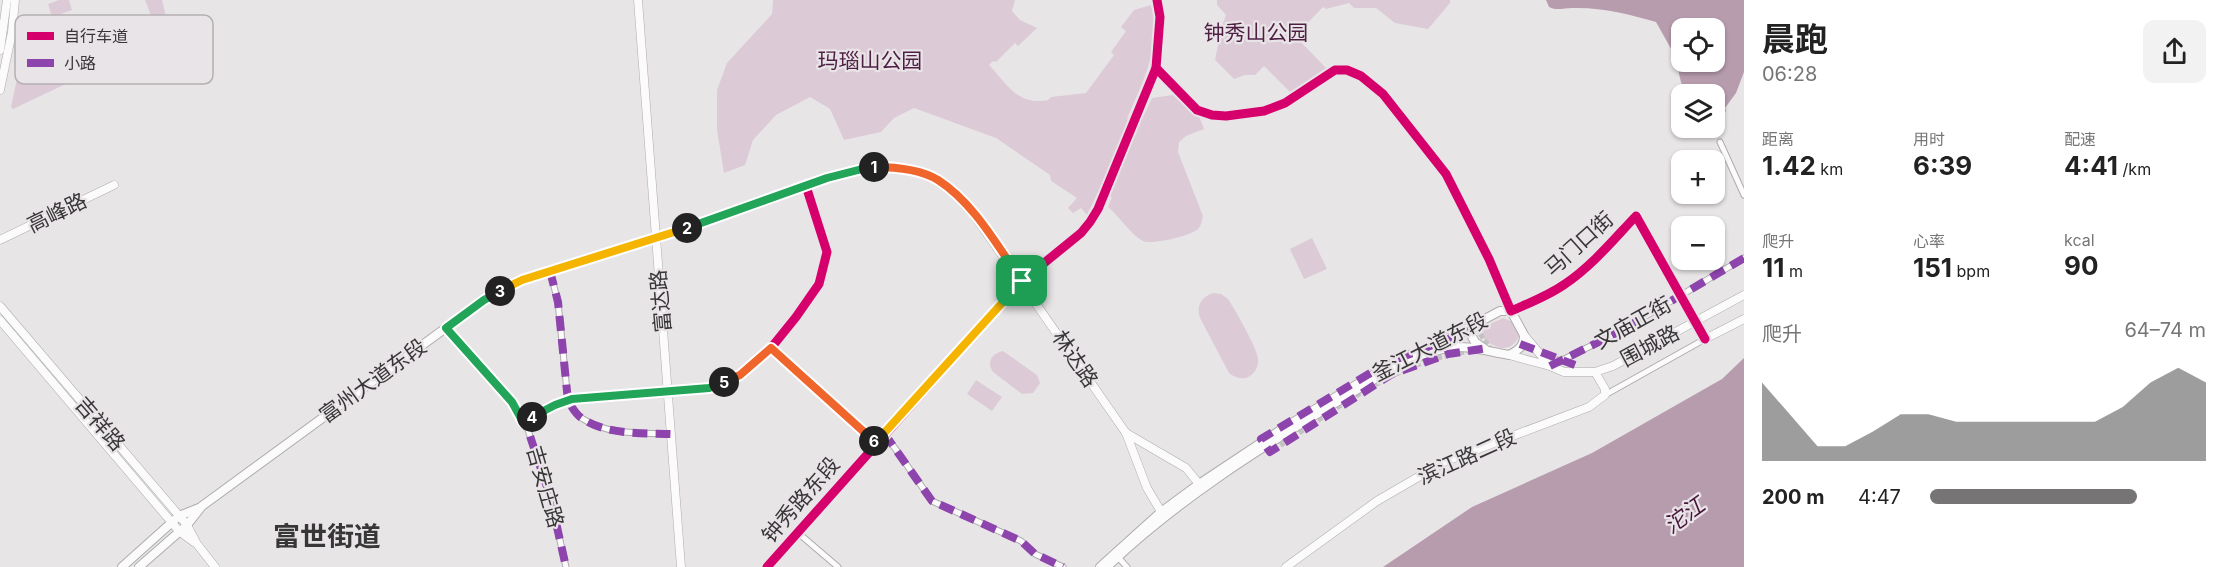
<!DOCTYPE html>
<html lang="zh">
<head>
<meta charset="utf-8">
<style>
  body { margin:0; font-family:Inter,"Noto Sans SC",sans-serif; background:#f2f2f2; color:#222; height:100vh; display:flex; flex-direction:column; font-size:22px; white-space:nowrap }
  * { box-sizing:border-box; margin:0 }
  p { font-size:20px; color:#767676 }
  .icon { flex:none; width:33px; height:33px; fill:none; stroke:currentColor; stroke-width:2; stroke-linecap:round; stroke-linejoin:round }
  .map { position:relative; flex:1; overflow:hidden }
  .side { display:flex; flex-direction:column; background:#fff; width:480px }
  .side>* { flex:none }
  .buttons { position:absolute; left:1671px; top:18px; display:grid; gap:12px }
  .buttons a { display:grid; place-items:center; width:54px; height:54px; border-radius:12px; background:#fff; box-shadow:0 2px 4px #0004; font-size:30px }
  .pin { position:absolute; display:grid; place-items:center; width:51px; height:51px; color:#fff; margin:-26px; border-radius:12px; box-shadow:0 3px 9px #0006 }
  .km { position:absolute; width:30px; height:30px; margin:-15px; border-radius:50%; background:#222; color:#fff; font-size:16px; line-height:30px; text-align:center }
  .round { display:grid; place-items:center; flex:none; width:63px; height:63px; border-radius:12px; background:#f2f2f2 }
  .summary { display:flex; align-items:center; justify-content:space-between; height:102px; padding:0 18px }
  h1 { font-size:33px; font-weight:700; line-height:45px }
  .stats { display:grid; grid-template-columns:repeat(3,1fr); gap:9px; height:102px; padding:6px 18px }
  .stats div { display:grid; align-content:center }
  .stats b { font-size:26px; font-weight:700 }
  .stats small { font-size:16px; font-weight:400 }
  .stats p { font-size:16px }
  .chart { height:168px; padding:12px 18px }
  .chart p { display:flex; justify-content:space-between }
  .chart svg { width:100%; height:108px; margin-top:6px; fill:#767475; opacity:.7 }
  ul { padding:0 18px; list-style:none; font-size:20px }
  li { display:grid; grid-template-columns:96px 72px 1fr; align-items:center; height:45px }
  li i { height:15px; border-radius:8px; background:#767475 }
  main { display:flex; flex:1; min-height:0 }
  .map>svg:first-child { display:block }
  .green { fill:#dccbd6 }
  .water { fill:#b79cae; fill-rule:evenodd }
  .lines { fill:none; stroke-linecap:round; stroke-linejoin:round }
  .street-tunnel { stroke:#c5c2c4; stroke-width:5; stroke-dasharray:5 2.5; stroke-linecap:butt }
  .secondary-tunnel { stroke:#c5c2c4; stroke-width:8; stroke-dasharray:8 4; stroke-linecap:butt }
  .street-casing { stroke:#aeacad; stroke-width:7 }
  .secondary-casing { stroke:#aeacad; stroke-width:9 }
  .primary-casing { stroke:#aeacad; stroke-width:10 }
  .street { stroke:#fcfbfb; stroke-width:5 }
  .secondary { stroke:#fcfbfb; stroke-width:8 }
  .primary { stroke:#fcfbfb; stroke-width:8 }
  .quiet { stroke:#8e44ad; stroke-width:8; stroke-dasharray:15 8; stroke-linecap:butt }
  .cycleway-casing { stroke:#e9e4e7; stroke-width:13 }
  .cycleway { stroke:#d6006c; stroke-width:9 }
  .split-1-casing { stroke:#fff; stroke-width:12 }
  .split-2-casing { stroke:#fff; stroke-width:12 }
  .split-3-casing { stroke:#fff; stroke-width:12 }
  .split-4-casing { stroke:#fff; stroke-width:12 }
  .split-5-casing { stroke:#fff; stroke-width:12 }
  .split-6-casing { stroke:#fff; stroke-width:12 }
  .split-7-casing { stroke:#fff; stroke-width:12 }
  .split-1 { stroke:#f0652b; stroke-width:8 }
  .split-2 { stroke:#22a559; stroke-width:8 }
  .split-3 { stroke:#f5b400; stroke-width:8 }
  .split-4 { stroke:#22a559; stroke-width:8 }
  .split-5 { stroke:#22a559; stroke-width:8 }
  .split-6 { stroke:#f0652b; stroke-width:8 }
  .split-7 { stroke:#f5b400; stroke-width:8 }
  .labels { text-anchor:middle; stroke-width:4.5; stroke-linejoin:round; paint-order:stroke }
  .park-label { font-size:21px; fill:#4f1f43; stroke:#e9e4e7 }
  .street-label { font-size:21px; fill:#383738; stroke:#e9e4e7 }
  .water-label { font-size:22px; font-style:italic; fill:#46163a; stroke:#e9e4e7 }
  .district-label { font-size:27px; font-weight:bold; fill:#383738; stroke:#e9e4e7 }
  .key { fill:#e9e4e7; stroke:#b4b0b2; stroke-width:1.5 }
  .key-label { font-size:16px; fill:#383738 }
</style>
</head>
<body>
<main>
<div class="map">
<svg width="1744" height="567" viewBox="0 0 1744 567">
  <rect width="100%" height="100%" fill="#e8e5e7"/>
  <g class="green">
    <polygon points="59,0 69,0 72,10 52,17 48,4"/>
    <polygon points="145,0 162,0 166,17 153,21"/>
    <path d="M773,0H1015L1012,11L1020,20L1037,28L1018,46L1015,43L996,62L993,61L989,65C1008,85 1018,106 1048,100L1051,97L1086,93L1114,55L1111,52L1126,31L1121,27L1134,10L1151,5C1163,46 1142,82 1127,119L1139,125L1152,98L1173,95L1191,112L1199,116L1204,129L1186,136L1179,142L1178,152L1203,216C1202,221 1201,226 1198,229C1191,236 1151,245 1143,241C1129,233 1120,217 1108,207L1112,197L1098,192L1087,215L1081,208L1073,213L1068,208L1077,198L1051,181L1050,175L996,138L914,108L894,118L881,132L844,140L830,109L810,97L776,115L753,140L745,165L724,173L717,130V90L727,63L772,14Z"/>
    <polygon points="1217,0 1450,0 1450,3 1428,29 1395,23 1376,8 1354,8 1349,3 1326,9 1323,7 1295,36 1327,69 1292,94 1264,66 1255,75 1245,75 1234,79 1215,60 1222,26 1226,15 1217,5"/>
    <polygon points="33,37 47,80 90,65 93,71 13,109 11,107 25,41"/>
    <polygon points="1312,238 1327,269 1304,279 1290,249"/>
    <path d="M1213,293L1221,294L1228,299C1235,310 1257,347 1258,359C1259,367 1254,375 1246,378C1239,379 1234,377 1229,373L1200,318C1196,306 1201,297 1213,293Z"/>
    <path d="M1503,318L1513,322L1519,336C1511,354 1495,349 1483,338C1481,326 1493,323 1503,318Z"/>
    <path d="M1003,351L1037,375L1040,383L1033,393L1022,394L993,372C986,362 992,353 1003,351Z"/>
    <polygon points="976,380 1002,397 992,411 967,394"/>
  </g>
  <g class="water">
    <path d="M1546,0H1744V72L1736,93L1725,108L1726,111L1715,123L1714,94H1693L1683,90L1674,54L1656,22C1628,14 1602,7 1572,8C1564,8 1557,11 1549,7ZM1682,28H1714V62H1682Z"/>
    <polygon points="1744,358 1744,567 1383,567 1472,507 1592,453 1722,379"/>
  </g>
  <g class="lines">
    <g class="street-tunnel">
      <polyline points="1476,328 1490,348"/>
      <polyline points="1521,345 1575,365"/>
      <path d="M1264,444L1270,452C1333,412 1395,361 1471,351"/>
    </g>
    <polyline class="secondary-tunnel" points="1105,194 1134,120"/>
    <g class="street-casing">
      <g id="street">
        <polyline points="1720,142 1744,195"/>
        <path d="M550,271L558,302L568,401C572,407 576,415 583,419C607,435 643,433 671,434"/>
        <path d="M1511,311C1529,303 1548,296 1565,284C1592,266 1614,239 1636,216L1705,339L1605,395"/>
        <polyline points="446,328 512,402 527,427 550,496 566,567"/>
        <polyline points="771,348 876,442"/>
        <polyline points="1550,366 1617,333 1744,258"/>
        <polyline points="523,421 555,405 572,399 709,388 740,375 771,348 796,317 819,284 827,252 806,186"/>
        <polyline points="885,434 932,501 1021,541 1035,554 1063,567"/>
        <polyline points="797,532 838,567"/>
        <polyline points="1116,555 1127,567"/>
      </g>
    </g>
    <g class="secondary-casing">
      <g id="secondary">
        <polyline points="638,0 681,567"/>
        <polyline points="0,50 7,0"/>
        <polyline points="1156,68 1197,110 1212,115 1226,116 1264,111 1285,103 1335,70 1347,70 1361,76 1383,94 1446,174 1489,259 1511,311"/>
        <polyline points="0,90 12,32 15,0"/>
        <polyline points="1134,120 1156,68 1160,17 1157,0"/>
        <polyline points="656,238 827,179 866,167 887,167 914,171 937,180 956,195 974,215 1126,433 1147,488 1163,515"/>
        <polyline points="0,240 114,185"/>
        <polyline points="0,306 187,525 197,544 215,567"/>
        <polyline points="0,320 179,531 194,542"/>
        <polyline points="1524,335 1550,366"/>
        <polyline points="1705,339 1744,319"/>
        <polyline points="1509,355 1550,366 1564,372 1595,372 1613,366 1744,295"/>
        <polyline points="1126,433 1186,468 1199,484"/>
        <polyline points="767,567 1022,281 1081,233 1090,222 1105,194"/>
        <polyline points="1286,567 1377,501 1444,462 1589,407 1605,395 1605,389 1595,372"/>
      </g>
    </g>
    <g class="primary-casing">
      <g id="primary">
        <polyline points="1474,325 1470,333 1475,342 1485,349"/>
        <polyline points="122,567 179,516 199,508"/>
        <polyline points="139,567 187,525 202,506 484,300 522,280 656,238"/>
        <path d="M1100,567L1161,512L1199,484L1285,427L1383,369L1439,343L1500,311H1511L1524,335C1524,346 1519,350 1509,355C1489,352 1466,344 1446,348C1410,356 1371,381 1340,400C1258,449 1176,501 1107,567"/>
      </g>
    </g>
    <use href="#street" class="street"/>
    <use href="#secondary" class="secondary"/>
    <use href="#primary" class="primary"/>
    <g class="quiet">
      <path d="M550,271L558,302L568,401C572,407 576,415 583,419C607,435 643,433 671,434"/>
      <polyline points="446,328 512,402 527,427 550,496 566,567"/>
      <polyline points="1476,328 1387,363 1261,439 1270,452 1392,374 1448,354 1488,348"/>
      <polyline points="1520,344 1575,365"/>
      <polyline points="1550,366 1617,333 1744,258"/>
      <polyline points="884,433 932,501 1021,541 1035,554 1063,567"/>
    </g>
    <g class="cycleway-casing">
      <g id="cycleway">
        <path d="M1156,68L1197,110L1212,115L1226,116L1264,111L1285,103L1335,70H1347L1361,76L1383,94L1446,174L1489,259L1511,311C1529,303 1548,296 1565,284C1592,266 1614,239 1636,216L1705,339"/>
        <polyline points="523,421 555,405 572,399 709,388 740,375 771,348 796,317 819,284 827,252 806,186"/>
        <polyline points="767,567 1022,281 1081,233 1090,222 1098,209 1156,68 1160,17 1157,0"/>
      </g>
    </g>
    <use href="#cycleway" class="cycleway"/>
  </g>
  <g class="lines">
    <g class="split-1-casing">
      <path id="split-1" d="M874,167C895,167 920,169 938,180C974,203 998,247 1022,281"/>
    </g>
    <g class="split-2-casing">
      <polyline id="split-2" points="687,228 827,178 866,168 874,167"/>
    </g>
    <g class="split-3-casing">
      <polyline id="split-3" points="500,291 522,280 687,228"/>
    </g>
    <g class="split-4-casing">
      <polyline id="split-4" points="500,291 484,300 446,328 512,402 523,422 532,417"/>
    </g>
    <g class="split-5-casing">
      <polyline id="split-5" points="532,417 555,405 572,399 709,388 724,382"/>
    </g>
    <g class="split-6-casing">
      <polyline id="split-6" points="724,382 740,375 771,348 874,441"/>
    </g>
    <g class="split-7-casing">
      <polyline id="split-7" points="874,441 876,442 1022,281"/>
    </g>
    <use href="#split-1" class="split-1"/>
    <use href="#split-2" class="split-2"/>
    <use href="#split-3" class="split-3"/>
    <use href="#split-4" class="split-4"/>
    <use href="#split-5" class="split-5"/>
    <use href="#split-6" class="split-6"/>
    <use href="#split-7" class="split-7"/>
  </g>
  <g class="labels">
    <g class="park-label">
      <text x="1256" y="40">钟秀山公园</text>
      <text x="870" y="68">玛瑙山公园</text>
    </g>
    <g class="street-label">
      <text transform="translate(57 213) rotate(-26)" y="7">高峰路</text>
      <text transform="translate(1579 244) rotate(-42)" y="7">马门口街</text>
      <text transform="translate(661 301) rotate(-95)" y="7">富达路</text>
      <text transform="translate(1633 323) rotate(-29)" y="7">文庙正街</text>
      <text transform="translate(1650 346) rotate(-28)" y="7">围城路</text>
      <text transform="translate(1430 347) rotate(-27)" y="7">釜江大道东段</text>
      <text transform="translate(1075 359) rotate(56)" y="7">林达路</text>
      <text transform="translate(373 381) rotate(-36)" y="7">富州大道东段</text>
      <text transform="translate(100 424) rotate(49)" y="7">吉祥路</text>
      <text transform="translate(1467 457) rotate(-24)" y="7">滨江路二段</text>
      <text transform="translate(545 487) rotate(74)" y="7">吉安庄路</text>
      <text transform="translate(801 500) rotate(-49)" y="7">钟秀路东段</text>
    </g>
    <g class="water-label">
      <text transform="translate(1684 515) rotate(-36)" y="8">沱江</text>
    </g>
    <g class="district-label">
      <text x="327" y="546">富世街道</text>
    </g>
  </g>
  <rect x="15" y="15" width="198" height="69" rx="9" class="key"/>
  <rect x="27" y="32" width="27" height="8" fill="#d6006c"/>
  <rect x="27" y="59" width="27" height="8" fill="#8e44ad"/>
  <g class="key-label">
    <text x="64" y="42">自行车道</text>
    <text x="64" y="69">小路</text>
  </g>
</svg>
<div class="buttons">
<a><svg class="icon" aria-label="locate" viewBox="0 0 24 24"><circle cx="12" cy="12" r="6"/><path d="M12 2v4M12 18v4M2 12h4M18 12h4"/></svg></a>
<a><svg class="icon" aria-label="layers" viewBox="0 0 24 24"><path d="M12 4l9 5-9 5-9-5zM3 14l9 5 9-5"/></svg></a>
<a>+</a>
<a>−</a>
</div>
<div class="pin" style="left:1022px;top:281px;background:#1e9e55"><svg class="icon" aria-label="arrive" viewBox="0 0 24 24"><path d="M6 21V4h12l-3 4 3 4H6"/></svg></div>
<b class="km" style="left:874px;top:167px">1</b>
<b class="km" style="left:687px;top:228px">2</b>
<b class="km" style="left:500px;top:291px">3</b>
<b class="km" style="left:532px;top:417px">4</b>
<b class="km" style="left:724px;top:382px">5</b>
<b class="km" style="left:874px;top:441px">6</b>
</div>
<section class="side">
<div class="summary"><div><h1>晨跑</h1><p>06:28</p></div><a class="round"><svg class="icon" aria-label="share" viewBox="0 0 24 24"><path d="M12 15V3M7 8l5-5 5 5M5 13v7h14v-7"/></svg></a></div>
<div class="stats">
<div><p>距离</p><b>1.42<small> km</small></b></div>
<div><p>用时</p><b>6:39</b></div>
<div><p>配速</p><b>4:41<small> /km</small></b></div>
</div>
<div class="stats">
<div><p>爬升</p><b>11<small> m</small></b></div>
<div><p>心率</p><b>151<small> bpm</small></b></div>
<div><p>kcal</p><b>90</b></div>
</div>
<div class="chart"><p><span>爬升</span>64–74 m</p>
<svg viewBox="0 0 160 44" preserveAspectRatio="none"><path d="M0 44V12L10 25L20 38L30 38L40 32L50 25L60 25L70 28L80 28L90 28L100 28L110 28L120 28L130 22L140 12L150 6L160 12V44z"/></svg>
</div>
<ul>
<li><b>200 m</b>4:47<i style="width:75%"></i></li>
</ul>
</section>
</main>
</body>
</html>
